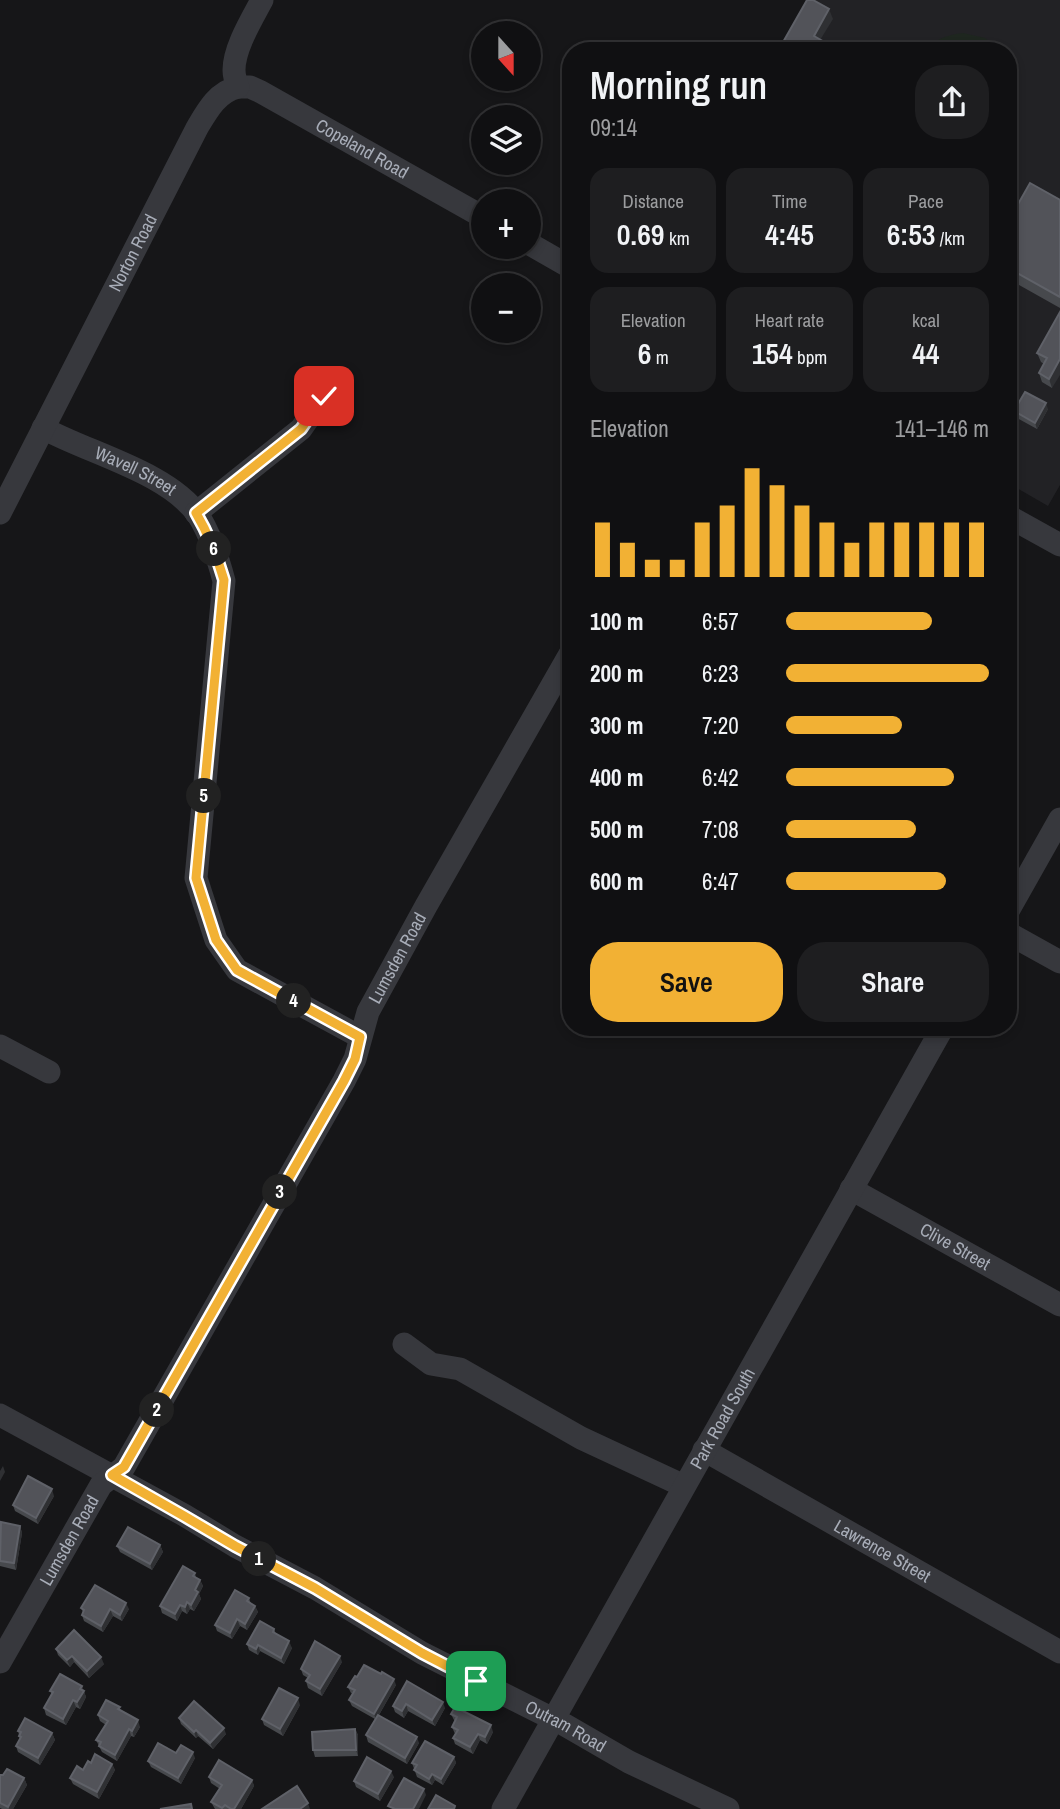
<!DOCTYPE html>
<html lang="en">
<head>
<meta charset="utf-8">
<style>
  body { margin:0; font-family:"Archivo Narrow",sans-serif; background:#1e1e20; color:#f1f3f6; height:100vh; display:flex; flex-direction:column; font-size:26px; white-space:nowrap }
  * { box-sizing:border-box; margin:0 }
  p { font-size:23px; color:#9c9d9f }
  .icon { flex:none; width:38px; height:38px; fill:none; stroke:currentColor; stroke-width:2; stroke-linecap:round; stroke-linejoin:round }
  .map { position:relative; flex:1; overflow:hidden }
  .drawer { position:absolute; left:562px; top:42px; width:455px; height:994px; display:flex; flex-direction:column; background:#101012; border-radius:28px; box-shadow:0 4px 10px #0003,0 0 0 2px #303032 }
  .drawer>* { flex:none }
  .needle { width:46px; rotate:159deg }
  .fabs { position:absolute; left:471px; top:21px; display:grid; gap:14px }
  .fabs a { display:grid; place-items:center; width:70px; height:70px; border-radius:50%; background:#101012; box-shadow:0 4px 10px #0003,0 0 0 2px #303032; font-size:35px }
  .pin { position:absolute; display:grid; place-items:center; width:60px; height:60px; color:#fff; margin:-30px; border-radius:14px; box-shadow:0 4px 10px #0006 }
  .km { position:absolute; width:35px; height:35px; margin:-18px; border-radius:50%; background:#222; color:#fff; font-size:19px; line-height:35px; text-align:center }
  .round { display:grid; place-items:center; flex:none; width:74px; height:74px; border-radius:28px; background:#1e1e20 }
  .summary { display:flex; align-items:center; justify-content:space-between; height:119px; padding:0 28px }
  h1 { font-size:38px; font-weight:600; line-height:52px }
  .stats { display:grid; grid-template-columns:repeat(3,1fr); gap:10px; height:119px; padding:7px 28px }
  .stats div { display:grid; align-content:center; border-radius:18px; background:#1e1e20; text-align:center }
  .stats b { font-size:30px; font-weight:600 }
  .stats small { font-size:19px; font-weight:400 }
  .stats p { font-size:19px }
  .chart { height:196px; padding:14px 28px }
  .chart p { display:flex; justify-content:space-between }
  .chart svg { width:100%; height:126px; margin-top:7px; stroke:#f2b134; stroke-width:6 }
  .button { display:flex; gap:14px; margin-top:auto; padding:14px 28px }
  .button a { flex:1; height:80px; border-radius:28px; background:#f2b134; color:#111; font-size:28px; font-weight:600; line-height:80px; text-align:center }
  .button a+a { background:#1e1e20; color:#f1f3f6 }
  ul { padding:0 28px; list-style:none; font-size:23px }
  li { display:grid; grid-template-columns:112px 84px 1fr; align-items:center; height:52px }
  li i { height:18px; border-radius:9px; background:#f2b134 }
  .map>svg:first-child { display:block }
  .built { fill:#222225 }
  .green { fill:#1e261f }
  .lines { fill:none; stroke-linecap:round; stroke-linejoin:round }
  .minor { stroke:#37383d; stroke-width:23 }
  .wall { fill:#47494d }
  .shaded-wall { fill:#2f3033 }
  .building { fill:#525359; stroke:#5f6168; stroke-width:2 }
  .route-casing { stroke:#fff; stroke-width:14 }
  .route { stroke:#f2b134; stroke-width:9 }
  .labels { text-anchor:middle; stroke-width:5; stroke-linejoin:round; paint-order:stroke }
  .street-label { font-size:18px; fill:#a8adb8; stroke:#111113 }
</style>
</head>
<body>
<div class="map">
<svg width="1060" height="1809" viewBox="0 0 1060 1809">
  <rect width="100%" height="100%" fill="#161618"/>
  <polygon class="built" points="808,0 1060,0 1060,485 1048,506 1008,483 1008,51 778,51"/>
  <g class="green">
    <path d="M963,33L985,38L1002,51H924C935,39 947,35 963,33Z"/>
    <path d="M1008,59C1017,75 1017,93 1008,110Z"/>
  </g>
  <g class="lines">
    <g class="minor">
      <path id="s1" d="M238,87H250L261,92L483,217"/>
      <polyline points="528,243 570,267"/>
      <path id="s2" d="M43,428C88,453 168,472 198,515C211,535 218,558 224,581L196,878L216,940L237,970L360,1037"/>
      <path id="s3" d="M0,513L197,128C207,111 217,92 238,87C236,82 234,75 234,70C234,48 252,19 262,0"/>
      <polyline points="196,513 301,429 324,396"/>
      <polyline points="1008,516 1060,545"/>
      <polyline points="1008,911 1060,819"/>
      <polyline points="1008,933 1060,962"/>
      <polyline points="0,1046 49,1072"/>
      <path id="s4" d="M851,1189L1060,1305"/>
      <polyline points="404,1344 431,1364 460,1369 581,1438 684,1486"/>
      <path id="s5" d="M0,1415L184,1515L235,1546L315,1588L422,1653L565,1725L629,1762L728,1809"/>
      <path id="s6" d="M704,1450L1060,1652"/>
      <path id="s7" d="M0,1662L101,1485L124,1467L344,1081L355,1059L368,1012L426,906L570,654"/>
      <path id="s8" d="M503,1809L943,1027"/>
    </g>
  </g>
  <g class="wall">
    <polygon points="1060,200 1060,308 1012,281 1008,282 1008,222"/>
    <polygon points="1060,312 1052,388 1042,382 1039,373 1044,364 1041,362 1037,353"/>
    <polygon points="1008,396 1016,401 1018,406 1048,409 1037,429 1017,418 1015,413 1008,425"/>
    <polygon points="54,1496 38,1524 15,1511 13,1505"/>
    <polygon points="0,1525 20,1526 22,1533 16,1570 0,1566"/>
    <polygon points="160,1545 163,1552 152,1570 120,1552 117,1546"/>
    <polygon points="195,1573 196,1578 200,1580 203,1586 199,1594 201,1599 194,1611 190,1609 187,1614 182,1611 177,1621 162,1613 160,1606"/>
    <polygon points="249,1598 251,1604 255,1606 258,1612 247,1630 240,1626 232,1639 217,1631 215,1625"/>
    <polygon points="81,1608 129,1609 122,1621 113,1616 103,1632 84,1621 82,1615 83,1612"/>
    <polygon points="274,1629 276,1634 292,1648 284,1664 260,1651 258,1655 249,1650 247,1644"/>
    <polygon points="56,1649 104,1664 89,1678 74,1662 70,1667 58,1655"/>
    <polygon points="342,1662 322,1696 308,1688 306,1681 308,1678 303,1675 301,1669"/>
    <polygon points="357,1677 396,1685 379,1715 419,1743 407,1764 368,1742 366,1735 375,1719 352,1706 349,1700 353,1694 351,1693 348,1687"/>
    <polygon points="407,1681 445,1708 435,1726 408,1711 404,1718 395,1712 393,1706"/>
    <polygon points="82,1686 86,1697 80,1709 76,1707 66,1725 46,1715 44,1708 52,1694 50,1691"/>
    <polygon points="300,1705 283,1736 264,1725 262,1719"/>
    <polygon points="121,1711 140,1727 134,1737 131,1736 117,1761 102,1752 96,1740 106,1725 100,1721 98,1715"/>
    <polygon points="451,1714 493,1732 487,1744 480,1740 473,1754 455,1744 453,1738 455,1734 452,1727 455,1721 454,1720"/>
    <polygon points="179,1718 226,1734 213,1749 198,1736 196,1738 181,1724"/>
    <polygon points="355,1729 358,1735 358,1756 315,1757 313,1750"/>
    <polygon points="18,1731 52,1733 55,1740 40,1765 18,1752 16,1746 20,1739"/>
    <polygon points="176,1753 195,1758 181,1784 151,1767 148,1761"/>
    <polygon points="454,1757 456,1763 443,1785 435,1780 432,1785 417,1777 412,1763"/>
    <polygon points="91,1763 112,1764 115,1770 99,1799 73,1784 70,1778 83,1770"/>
    <polygon points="0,1775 24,1778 27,1785 13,1809 2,1809 0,1808"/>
    <polygon points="209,1777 252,1780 254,1786 241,1809 215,1809 211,1802 220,1789 211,1783"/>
    <polygon points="394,1777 380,1801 356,1787 354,1781"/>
  </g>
  <g class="shaded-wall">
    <polygon points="829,9 833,19 817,45 814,36"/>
    <polygon points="1060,359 1060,375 1052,388 1049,379"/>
    <polygon points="1016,401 1018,407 1008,425 1008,415"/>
    <polygon points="1046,403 1048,409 1037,429 1035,423"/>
    <polygon points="3,1466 5,1472 0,1481 0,1471"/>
    <polygon points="52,1489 54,1496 38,1524 36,1518"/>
    <polygon points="20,1526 22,1533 16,1570 14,1563"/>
    <polygon points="160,1545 163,1552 152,1570 150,1564"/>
    <polygon points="200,1580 203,1586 199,1594 201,1599 194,1611 191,1605 195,1590"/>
    <polygon points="187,1602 190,1609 187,1614 185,1607"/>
    <polygon points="126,1603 129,1609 122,1621 120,1615"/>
    <polygon points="180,1605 182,1611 177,1621 175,1614"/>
    <polygon points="255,1606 258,1612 247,1630 245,1624"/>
    <polygon points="110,1609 113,1616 103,1632 101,1626"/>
    <polygon points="237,1619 240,1626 232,1639 230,1633"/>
    <polygon points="289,1641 292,1648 284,1664 281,1658"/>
    <polygon points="258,1645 260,1651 258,1655 256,1649"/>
    <polygon points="72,1656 74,1662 70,1667 67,1660"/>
    <polygon points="340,1656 342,1662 322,1696 320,1689"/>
    <polygon points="101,1657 104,1664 89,1678 87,1671"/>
    <polygon points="394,1679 396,1685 376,1720 374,1714"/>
    <polygon points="82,1686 86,1697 80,1709 77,1702"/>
    <polygon points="298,1698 300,1705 283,1736 280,1729"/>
    <polygon points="73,1700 76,1707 66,1725 63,1719"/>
    <polygon points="443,1702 445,1708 435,1726 432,1720"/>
    <polygon points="406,1704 408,1711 404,1718 402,1711"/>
    <polygon points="138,1720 140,1727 134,1737 132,1731"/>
    <polygon points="491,1725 493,1732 487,1744 485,1737"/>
    <polygon points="224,1728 226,1734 213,1749 210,1743"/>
    <polygon points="129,1729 131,1736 117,1761 115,1755"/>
    <polygon points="355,1729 358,1735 358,1756 356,1750"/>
    <polygon points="196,1730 198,1736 196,1738 194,1732"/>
    <polygon points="52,1733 55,1740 40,1765 38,1758"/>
    <polygon points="478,1734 480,1740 473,1754 470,1747"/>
    <polygon points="417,1737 419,1743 407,1764 405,1758"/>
    <polygon points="193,1752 195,1758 181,1784 178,1778"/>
    <polygon points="454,1757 456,1763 443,1785 441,1779"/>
    <polygon points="112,1764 115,1770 99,1799 97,1792"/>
    <polygon points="391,1771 394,1777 380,1801 378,1794"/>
    <polygon points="432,1774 435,1780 432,1785 429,1779"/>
    <polygon points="24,1778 27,1785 13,1809 9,1809 8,1807"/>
    <polygon points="252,1780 254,1786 241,1809 234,1809"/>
    <polygon points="424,1789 426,1795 419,1809 413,1809"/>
    <polygon points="308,1803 310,1809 300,1809"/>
  </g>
  <g class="building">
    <polygon points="807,0 813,0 829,9 814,36 840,51 778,51"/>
    <polygon points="1030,183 1060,200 1060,297 1008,268 1008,222"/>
    <polygon points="1060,312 1060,359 1049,379 1039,373 1047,358 1037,353"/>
    <polygon points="1025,392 1046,403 1035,423 1014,411"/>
    <polygon points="1008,396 1016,401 1008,415"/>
    <polygon points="28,1476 52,1489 36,1518 13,1505"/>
    <polygon points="1,1522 20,1526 14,1563 0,1561"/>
    <polygon points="128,1527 160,1545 150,1564 117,1546"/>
    <polygon points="183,1566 195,1573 193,1576 200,1580 195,1590 198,1592 191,1605 187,1602 185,1607 180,1605 175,1614 160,1606"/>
    <polygon points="95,1585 126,1603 120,1615 110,1609 101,1626 82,1615 84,1610 81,1608"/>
    <polygon points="235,1590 249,1598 247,1601 255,1606 245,1624 237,1619 230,1633 215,1625"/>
    <polygon points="260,1621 274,1629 273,1632 289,1641 281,1658 258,1645 256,1649 247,1644"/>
    <polygon points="74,1630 101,1657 87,1671 72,1656 67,1660 56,1649"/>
    <polygon points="315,1641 340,1656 320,1689 306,1681 310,1675 301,1669"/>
    <polygon points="364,1665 381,1674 382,1672 394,1679 374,1714 349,1700 355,1690 348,1687 355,1676 357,1677"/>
    <polygon points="60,1674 82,1686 80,1689 84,1691 77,1702 73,1700 63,1719 44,1708 53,1692 50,1691"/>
    <polygon points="407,1681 443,1702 432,1720 406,1704 402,1711 393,1706"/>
    <polygon points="279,1688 298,1698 280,1729 262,1719"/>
    <polygon points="106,1700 120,1707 118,1709 138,1720 132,1731 129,1729 115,1755 99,1746 101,1742 96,1740 108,1721 98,1715"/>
    <polygon points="194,1701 224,1728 210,1743 196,1730 194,1732 179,1718"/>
    <polygon points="455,1707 491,1725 485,1737 478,1734 470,1747 453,1738 458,1730 452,1727 457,1717 451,1714"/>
    <polygon points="378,1715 417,1737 405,1758 366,1735"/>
    <polygon points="25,1718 52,1733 38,1758 16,1746 21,1737 19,1736 21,1732 18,1731"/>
    <polygon points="355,1729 356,1750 313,1750 312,1732"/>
    <polygon points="425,1741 454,1757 441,1779 432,1774 429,1779 414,1770 417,1765 412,1763"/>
    <polygon points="158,1743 176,1753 181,1745 193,1752 178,1778 148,1761"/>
    <polygon points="95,1754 112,1764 97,1792 70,1778 77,1766 83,1770 88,1761 91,1763"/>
    <polygon points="367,1757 391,1771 378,1794 354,1781"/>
    <polygon points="219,1760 252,1780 234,1809 231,1809 225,1805 222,1808 211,1802 222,1785 209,1777"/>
    <polygon points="7,1769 24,1778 8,1807 0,1803 0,1775 3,1775"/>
    <polygon points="404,1778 424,1789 413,1809 395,1809 388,1806"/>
    <polygon points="297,1786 308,1803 300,1809 262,1809"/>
    <polygon points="436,1795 455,1806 454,1809 428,1809"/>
    <polygon points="191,1804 192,1809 160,1809"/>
  </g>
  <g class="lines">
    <g class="route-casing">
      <path id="route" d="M324,396L301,429L196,513C209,535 217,556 224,580L196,878L216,940L237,970L360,1037L355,1059L344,1081L124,1467L112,1475L184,1516L235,1546L315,1588L422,1653L476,1681"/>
    </g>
    <use href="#route" class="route"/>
  </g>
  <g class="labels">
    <g class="street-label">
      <text dy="6" stroke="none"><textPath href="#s1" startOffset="140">Copeland Road</textPath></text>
      <text dy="6" stroke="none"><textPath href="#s3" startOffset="292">Norton Road</textPath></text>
      <text dy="6" stroke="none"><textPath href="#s2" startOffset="102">Wavell Street</textPath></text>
      <text dy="6" stroke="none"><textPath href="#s7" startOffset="812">Lumsden Road</textPath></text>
      <text dy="6" stroke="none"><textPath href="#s4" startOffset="119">Clive Street</textPath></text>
      <text dy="6" stroke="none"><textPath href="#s8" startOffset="448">Park Road South</textPath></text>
      <text dy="6" stroke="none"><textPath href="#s7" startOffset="140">Lumsden Road</textPath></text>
      <text dy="6" stroke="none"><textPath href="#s6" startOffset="205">Lawrence Street</textPath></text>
      <text dy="6" stroke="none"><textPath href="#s5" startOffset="646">Outram Road</textPath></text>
    </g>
  </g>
</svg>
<div class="fabs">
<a><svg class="needle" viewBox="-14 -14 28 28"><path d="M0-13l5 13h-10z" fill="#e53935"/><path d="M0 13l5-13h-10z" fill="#9c9d9f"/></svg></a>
<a><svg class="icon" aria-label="layers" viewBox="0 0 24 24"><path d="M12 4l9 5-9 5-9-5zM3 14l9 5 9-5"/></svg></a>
<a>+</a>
<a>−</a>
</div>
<div class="pin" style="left:476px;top:1681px;background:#1e9e55"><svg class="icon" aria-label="arrive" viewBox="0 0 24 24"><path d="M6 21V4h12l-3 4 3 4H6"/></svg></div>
<div class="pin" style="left:324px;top:396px;background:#d93025"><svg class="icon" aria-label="check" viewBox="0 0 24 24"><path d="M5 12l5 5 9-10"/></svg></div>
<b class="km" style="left:259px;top:1559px">1</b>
<b class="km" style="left:157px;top:1410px">2</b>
<b class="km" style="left:280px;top:1192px">3</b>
<b class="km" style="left:294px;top:1001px">4</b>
<b class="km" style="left:204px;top:796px">5</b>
<b class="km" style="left:214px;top:549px">6</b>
<section class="drawer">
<div class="summary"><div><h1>Morning run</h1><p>09:14</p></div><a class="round"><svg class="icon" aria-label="share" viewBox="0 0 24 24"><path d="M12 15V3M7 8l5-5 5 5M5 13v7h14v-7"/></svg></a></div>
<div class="stats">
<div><p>Distance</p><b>0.69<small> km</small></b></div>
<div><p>Time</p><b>4:45</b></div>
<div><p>Pace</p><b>6:53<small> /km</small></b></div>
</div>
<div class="stats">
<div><p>Elevation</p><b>6<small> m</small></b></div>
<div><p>Heart rate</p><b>154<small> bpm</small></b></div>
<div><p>kcal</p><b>44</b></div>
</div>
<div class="chart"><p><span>Elevation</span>141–146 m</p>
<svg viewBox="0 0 160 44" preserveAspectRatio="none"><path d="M5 44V25M15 44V32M25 44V38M35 44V38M45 44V25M55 44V19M65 44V6M75 44V12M85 44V19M95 44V25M105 44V32M115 44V25M125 44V25M135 44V25M145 44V25M155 44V25"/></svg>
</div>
<ul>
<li><b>100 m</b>6:57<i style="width:72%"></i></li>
<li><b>200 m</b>6:23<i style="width:100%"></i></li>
<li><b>300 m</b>7:20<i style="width:57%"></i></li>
<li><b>400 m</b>6:42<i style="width:83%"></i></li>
<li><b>500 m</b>7:08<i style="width:64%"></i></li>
<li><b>600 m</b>6:47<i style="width:79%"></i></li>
</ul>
<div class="button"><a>Save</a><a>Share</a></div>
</section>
</div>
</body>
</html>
